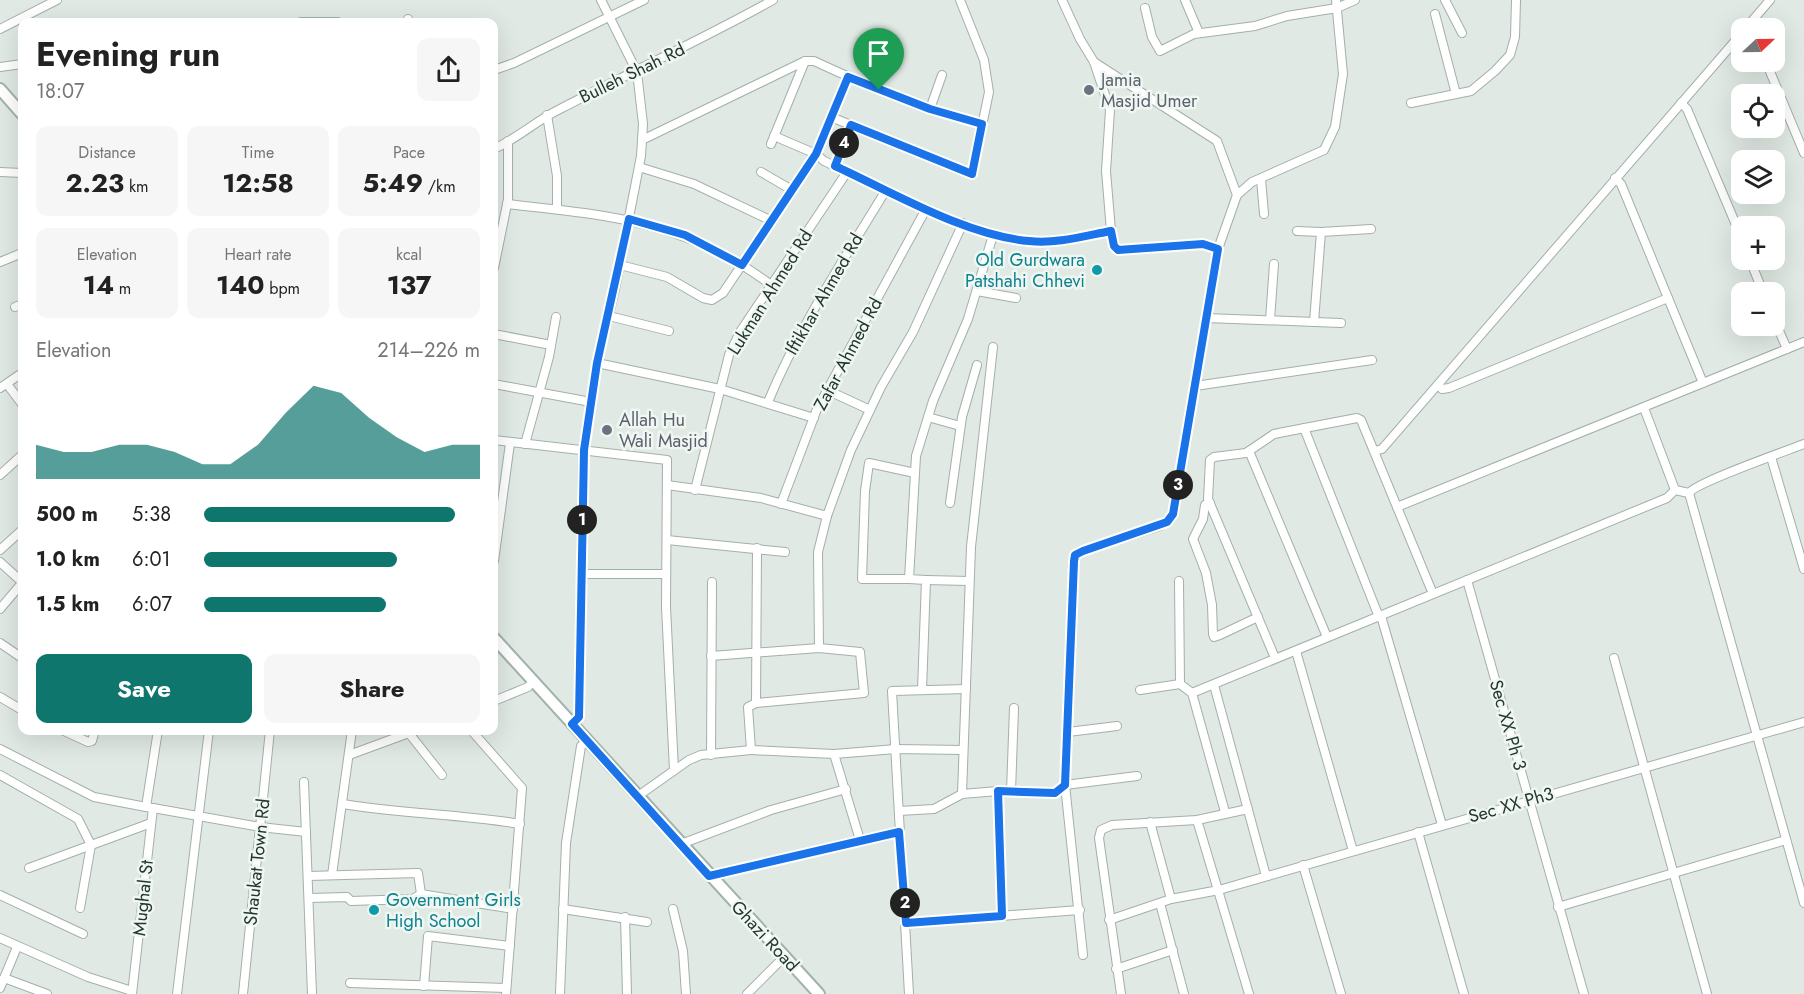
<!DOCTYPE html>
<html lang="en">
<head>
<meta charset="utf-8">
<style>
  body { margin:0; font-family:Jost,sans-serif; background:#f6f6f6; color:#222; height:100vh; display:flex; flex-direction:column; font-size:22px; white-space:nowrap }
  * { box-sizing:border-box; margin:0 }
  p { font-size:20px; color:#767676 }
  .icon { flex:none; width:33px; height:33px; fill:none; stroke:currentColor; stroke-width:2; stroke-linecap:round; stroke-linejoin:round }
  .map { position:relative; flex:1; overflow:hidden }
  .panel { position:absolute; left:18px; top:18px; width:480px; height:717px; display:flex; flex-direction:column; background:#fff; border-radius:12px; box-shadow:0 6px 24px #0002 }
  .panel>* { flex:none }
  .needle { width:39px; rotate:68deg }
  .tools { position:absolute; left:1731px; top:18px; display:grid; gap:12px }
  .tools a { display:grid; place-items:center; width:54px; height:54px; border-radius:12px; background:#fff; box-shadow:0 6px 24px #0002; font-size:30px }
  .pin { position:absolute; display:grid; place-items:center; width:51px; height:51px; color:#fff; margin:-62px -26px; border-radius:50% 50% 50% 0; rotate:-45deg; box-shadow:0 0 6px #0007 }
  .pin .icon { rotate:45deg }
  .km { position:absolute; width:30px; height:30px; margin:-15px; border-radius:50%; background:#222; color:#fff; font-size:16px; line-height:30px; text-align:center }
  .round { display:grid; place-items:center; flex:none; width:63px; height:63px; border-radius:12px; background:#f6f6f6 }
  .summary { display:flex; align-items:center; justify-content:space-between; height:102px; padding:0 18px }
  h1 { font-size:33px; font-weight:700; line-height:45px }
  .stats { display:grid; grid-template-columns:repeat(3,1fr); gap:9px; height:102px; padding:6px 18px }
  .stats div { display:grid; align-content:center; border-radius:12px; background:#f6f6f6; text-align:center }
  .stats b { font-size:26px; font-weight:700 }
  .stats small { font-size:16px; font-weight:400 }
  .stats p { font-size:16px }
  .chart { height:168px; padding:12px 18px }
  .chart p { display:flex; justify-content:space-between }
  .chart svg { width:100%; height:108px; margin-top:6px; fill:#0f766e; opacity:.7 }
  .button { display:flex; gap:12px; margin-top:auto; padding:12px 18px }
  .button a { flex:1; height:69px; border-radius:12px; background:#0f766e; color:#fff; font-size:24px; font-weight:700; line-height:69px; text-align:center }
  .button a+a { background:#f6f6f6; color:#222 }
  ul { padding:0 18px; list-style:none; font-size:20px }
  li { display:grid; grid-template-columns:96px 72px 1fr; align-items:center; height:45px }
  li i { height:15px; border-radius:8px; background:#0f766e }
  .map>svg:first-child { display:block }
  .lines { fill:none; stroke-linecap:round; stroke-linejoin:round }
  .minor-casing { stroke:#a3b0a9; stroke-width:10 }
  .secondary-casing { stroke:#a0b3a9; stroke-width:14 }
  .minor { stroke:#fff; stroke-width:8 }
  .secondary { stroke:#fff; stroke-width:10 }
  .route-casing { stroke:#fff; stroke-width:12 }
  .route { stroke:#1a73e8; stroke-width:8 }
  .worship-dot { fill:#6b7280; stroke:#f0f6f2; stroke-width:2 }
  .culture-dot { fill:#0f9aa8; stroke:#f0f6f2; stroke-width:2 }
  .labels { text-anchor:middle; stroke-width:5; stroke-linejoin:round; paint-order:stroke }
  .street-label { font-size:18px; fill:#22372e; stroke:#f0f6f2 }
  .worship-label { font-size:18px; fill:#5b616d; stroke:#f0f6f2; text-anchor:start }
  .culture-label { font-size:18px; fill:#0d838f; stroke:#f0f6f2; text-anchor:end }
</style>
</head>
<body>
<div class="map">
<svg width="1804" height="994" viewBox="0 0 1804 994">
  <rect width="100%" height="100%" fill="#e0e9e3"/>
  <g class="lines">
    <g class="minor-casing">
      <g id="minor">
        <polyline points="1062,0 1080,39 1094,62 1110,110 1106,171 1111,231"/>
        <polyline points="1185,0 1199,33"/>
        <polyline points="1445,0 1462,33"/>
        <polyline points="1145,8 1152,37 1160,51 1194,34 1255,26 1287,16 1337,8 1355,0"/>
        <polyline points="1435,14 1456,94"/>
        <polyline points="301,22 338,22"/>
        <polyline points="408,22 408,19"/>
        <polyline points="1746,28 1770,0"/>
        <polyline points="0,29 57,0"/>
        <polyline points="1766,62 1804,153"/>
        <polyline points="0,67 22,64"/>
        <polyline points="494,70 514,63 644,0"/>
        <path d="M848,77L816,154L824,161C881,187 967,237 1029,241C1057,243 1084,236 1111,231L1114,246L1118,250L1203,244L1218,249"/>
        <polyline points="1411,103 1471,91 1495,71 1510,55 1515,37 1516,0"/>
        <polyline points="1681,103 1687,109 1742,239"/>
        <polyline points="930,109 942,75"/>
        <polyline points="547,115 557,176 557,209"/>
        <polyline points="831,117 972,174 989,92 984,60 960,0"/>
        <path d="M642,140L805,61H814C869,87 924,108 982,124"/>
        <polyline points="771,144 805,61"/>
        <path d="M494,149C518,138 537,120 560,109C631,72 703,39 773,0"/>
        <polyline points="835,166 851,125"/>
        <polyline points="639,167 694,184 772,221"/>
        <polyline points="0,172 22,173"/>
        <polyline points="761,172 792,190"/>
        <polyline points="1615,178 1621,184 1703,383"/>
        <polyline points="1261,179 1264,214"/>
        <polyline points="1237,195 1252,182 1324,150 1335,127 1343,74 1336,0"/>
        <path d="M507,204C608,215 687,221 771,285"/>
        <polyline points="1297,231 1321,232"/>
        <polyline points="1750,260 1763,292"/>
        <polyline points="0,262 22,253"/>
        <polyline points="620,265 667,277 703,298 712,300 723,293 816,154 774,136"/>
        <polyline points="494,268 508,199 508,141"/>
        <polyline points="977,291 1016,298"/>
        <polyline points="15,307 22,304"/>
        <polyline points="609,316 669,331"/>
        <polyline points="1206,318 1341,323"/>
        <polyline points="1774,319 1787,349"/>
        <polyline points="1270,320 1274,264"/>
        <polyline points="1314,322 1321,232 1371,229"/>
        <polyline points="494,334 551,345"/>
        <polyline points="597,363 720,389 814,418"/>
        <polyline points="7,384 22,404"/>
        <polyline points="494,384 591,402"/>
        <polyline points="1438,385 1442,389 1449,388 1668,298"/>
        <polyline points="1195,386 1372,360"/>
        <polyline points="0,388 22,373"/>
        <polyline points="827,390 870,410"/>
        <path d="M768,402C799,327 844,259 886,190"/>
        <polyline points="1644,408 1675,490"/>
        <polyline points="928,417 960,426"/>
        <polyline points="1304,428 1379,617"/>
        <polyline points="494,440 667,460 666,607 674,770"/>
        <polyline points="525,444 549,357 556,317"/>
        <polyline points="1249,451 1327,637"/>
        <polyline points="1375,451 1382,449 1742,33"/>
        <polyline points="1771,457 1804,569"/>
        <polyline points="0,475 22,455"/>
        <polyline points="667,485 761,498 827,516 851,450 881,387 913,332 963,223"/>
        <polyline points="695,490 729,355 740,332 847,172"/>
        <polyline points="1689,493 1804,903"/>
        <polyline points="950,503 962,417 977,365"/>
        <polyline points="1210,503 1205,505 1203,519 1193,539 1206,573 1212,605 1213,634 1214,637 1220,635 1258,617"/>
        <polyline points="781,504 817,409 926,209"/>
        <polyline points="1397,507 1804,342"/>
        <polyline points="667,540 785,552"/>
        <polyline points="0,550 22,530"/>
        <polyline points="494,561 510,443"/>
        <polyline points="0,562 22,582"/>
        <polyline points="582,574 666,574"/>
        <polyline points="909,579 862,579 865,491 869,463 915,473"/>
        <polyline points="926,580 969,581"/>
        <polyline points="1467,580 1584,994"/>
        <polyline points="1179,581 1180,684"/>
        <polyline points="0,609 22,583"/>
        <polyline points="1381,616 1442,825"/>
        <polyline points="0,643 22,658"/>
        <polyline points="819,648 818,552 827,516"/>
        <polyline points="1296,651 1353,851"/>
        <polyline points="1275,658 1208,499 1210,460 1214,457 1246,453 1274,434 1284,432 1357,418 1361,420 1433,594"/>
        <polyline points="1614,658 1707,994"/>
        <polyline points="1214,685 1266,876"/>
        <polyline points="922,690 926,580 909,579 916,456 933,401 968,319 993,235"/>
        <polyline points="1140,690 1180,684 1192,693 1225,812"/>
        <path d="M1192,693L1667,498L1675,490L1689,493C1695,483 1786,451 1804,444"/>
        <polyline points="0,697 22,710"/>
        <polyline points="494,701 528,687 533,681"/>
        <polyline points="756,703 757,548"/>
        <polyline points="572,724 579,717 583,450 597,363 615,289 641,156 643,124 637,72 601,0"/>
        <polyline points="62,730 88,742 92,741 95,730"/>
        <polyline points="471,730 522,788 506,994"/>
        <polyline points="408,732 442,775"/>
        <polyline points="1068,732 1117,726"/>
        <polyline points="0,749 94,797 146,807 158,730"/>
        <polyline points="751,750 834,754"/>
        <polyline points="349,755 417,730"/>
        <polyline points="711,755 712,582"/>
        <polyline points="0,775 78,819 91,845 80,908"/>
        <polyline points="304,782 312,994"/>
        <polyline points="998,791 1002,916"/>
        <polyline points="1011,791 1014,708"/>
        <polyline points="962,794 971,547 993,347"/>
        <polyline points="638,796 689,760 701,755 751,750 748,707 756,703 864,693 860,652 819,648 711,656"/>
        <path d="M343,804C402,814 462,814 520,824"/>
        <polyline points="153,808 260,827 306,832"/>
        <polyline points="899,811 934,809 962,794 998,791 1055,793 1065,785 1137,776"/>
        <polyline points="1197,820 1249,994"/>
        <polyline points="1150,822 1171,899"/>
        <polyline points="1418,832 1464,994"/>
        <polyline points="860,840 834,754 896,749 963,750"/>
        <polyline points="681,844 771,810 846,789"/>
        <polyline points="1303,865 1341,994"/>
        <polyline points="29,868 151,823"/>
        <polyline points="332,875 352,730"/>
        <polyline points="308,876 418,873 421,894 513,909"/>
        <polyline points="709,876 899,832"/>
        <polyline points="0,895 83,934"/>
        <polyline points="309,898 347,897 351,901 413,899 421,894"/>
        <polyline points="1160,903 1184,994"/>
        <polyline points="1558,907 1786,840"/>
        <polyline points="563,909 647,922"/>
        <polyline points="673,909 683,951 686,994"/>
        <polyline points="625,917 627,994"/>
        <polyline points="1109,920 1171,899 1219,890 1804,722"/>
        <polyline points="906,923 1080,910"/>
        <polyline points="0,938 88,977 132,991"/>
        <polyline points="1083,955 1065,785 1074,561 1075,555 1083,551 1160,526 1167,522 1173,514 1218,249 1237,195 1217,141 1094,62"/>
        <polyline points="1116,969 1173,950"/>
        <polyline points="4,978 47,994"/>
        <polyline points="350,983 506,988"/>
        <polyline points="424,986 428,936 510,946"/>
        <polyline points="0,988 17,947"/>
        <polyline points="132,994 153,808 146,807"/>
        <polyline points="177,994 209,730"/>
        <polyline points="243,994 270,730"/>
        <polyline points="560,994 566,843 581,746 587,740"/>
        <polyline points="747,994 785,956"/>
        <polyline points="909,994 892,691 966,689"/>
        <polyline points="1121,994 1099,838 1101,830 1112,825 1197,820 1248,809"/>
      </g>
    </g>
    <g class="secondary-casing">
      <g id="secondary">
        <polyline points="0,89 22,114"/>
        <polyline points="494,638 819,994"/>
      </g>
    </g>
    <use href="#minor" class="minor"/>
    <use href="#secondary" class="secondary"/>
  </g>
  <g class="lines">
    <g class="route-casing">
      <path id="route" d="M848,77L930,109L982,124L972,174L851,125L835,166C892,192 966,236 1029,241C1057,244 1084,236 1111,231L1114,246L1118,250L1203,244L1218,249L1173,514L1167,522L1083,551L1075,555L1074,561L1065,785L1055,793L998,791L1002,916L906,923L899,832L709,876L572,724L579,717L584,450L597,363L629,219L685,235L742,265L816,154Z"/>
    </g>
    <use href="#route" class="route"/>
  </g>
  <g class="worship-dot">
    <circle cx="1089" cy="90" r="6"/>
    <circle cx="607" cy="430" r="6"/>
  </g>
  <g class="culture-dot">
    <circle cx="1097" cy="270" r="6"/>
    <circle cx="374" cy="910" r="6"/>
  </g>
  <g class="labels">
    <g class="street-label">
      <text transform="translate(632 73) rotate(-26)" y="6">Bulleh Shah Rd</text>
      <text transform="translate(770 292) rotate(-58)" y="6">Lukman Ahmed Rd</text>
      <text transform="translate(824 294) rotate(-60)" y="6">Iftikhar Ahmed Rd</text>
      <text transform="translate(848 354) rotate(-62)" y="6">Zafar Ahmed Rd</text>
      <text transform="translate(1508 725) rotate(74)" y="6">Sec XX Ph 3</text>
      <text transform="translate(1511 805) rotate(-16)" y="6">Sec XX Ph3</text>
      <text transform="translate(257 862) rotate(-84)" y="6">Shaukat Town Rd</text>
      <text transform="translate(143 898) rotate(-84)" y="6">Mughal St</text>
      <text transform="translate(765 936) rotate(47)" y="6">Ghazi Road</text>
    </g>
    <g class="worship-label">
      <text x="1101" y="86">Jamia<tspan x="1101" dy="21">Masjid Umer</tspan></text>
      <text x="619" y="426">Allah Hu<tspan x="619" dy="21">Wali Masjid</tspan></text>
    </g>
    <g class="culture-label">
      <text x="1085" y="266">Old Gurdwara<tspan x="1085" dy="21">Patshahi Chhevi</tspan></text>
      <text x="386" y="906" text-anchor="start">Government Girls<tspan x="386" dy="21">High School</tspan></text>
    </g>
  </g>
</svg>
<div class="tools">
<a><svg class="needle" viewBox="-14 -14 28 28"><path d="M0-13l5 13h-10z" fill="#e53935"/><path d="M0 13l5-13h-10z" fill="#767676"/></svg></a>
<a><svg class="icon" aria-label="locate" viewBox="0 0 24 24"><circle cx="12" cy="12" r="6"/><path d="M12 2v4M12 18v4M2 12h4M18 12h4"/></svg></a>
<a><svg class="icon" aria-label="layers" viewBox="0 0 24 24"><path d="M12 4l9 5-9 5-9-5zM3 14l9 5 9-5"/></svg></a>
<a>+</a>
<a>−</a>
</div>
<div class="pin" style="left:879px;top:90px;background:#1e9e55"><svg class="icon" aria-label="arrive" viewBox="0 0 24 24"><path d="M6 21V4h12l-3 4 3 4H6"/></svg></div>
<b class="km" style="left:582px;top:520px">1</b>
<b class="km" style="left:905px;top:903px">2</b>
<b class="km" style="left:1178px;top:485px">3</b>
<b class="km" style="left:844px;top:143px">4</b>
<section class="panel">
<div class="summary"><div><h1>Evening run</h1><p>18:07</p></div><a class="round"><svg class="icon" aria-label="share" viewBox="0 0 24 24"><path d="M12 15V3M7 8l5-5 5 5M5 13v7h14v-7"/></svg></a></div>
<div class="stats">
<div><p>Distance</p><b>2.23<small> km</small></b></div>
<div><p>Time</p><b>12:58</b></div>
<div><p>Pace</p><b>5:49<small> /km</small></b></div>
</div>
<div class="stats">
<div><p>Elevation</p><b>14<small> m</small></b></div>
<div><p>Heart rate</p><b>140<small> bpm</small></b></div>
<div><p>kcal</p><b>137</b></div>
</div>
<div class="chart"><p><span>Elevation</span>214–226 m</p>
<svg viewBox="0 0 160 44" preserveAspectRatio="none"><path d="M0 44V30L10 33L20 33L30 30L40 30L50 33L60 38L70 38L80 30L90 17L100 6L110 9L120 19L130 27L140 33L150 30L160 30V44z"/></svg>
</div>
<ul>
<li><b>500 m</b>5:38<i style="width:91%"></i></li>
<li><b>1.0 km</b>6:01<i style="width:70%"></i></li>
<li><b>1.5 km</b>6:07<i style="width:66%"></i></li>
</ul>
<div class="button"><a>Save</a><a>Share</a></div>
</section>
</div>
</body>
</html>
